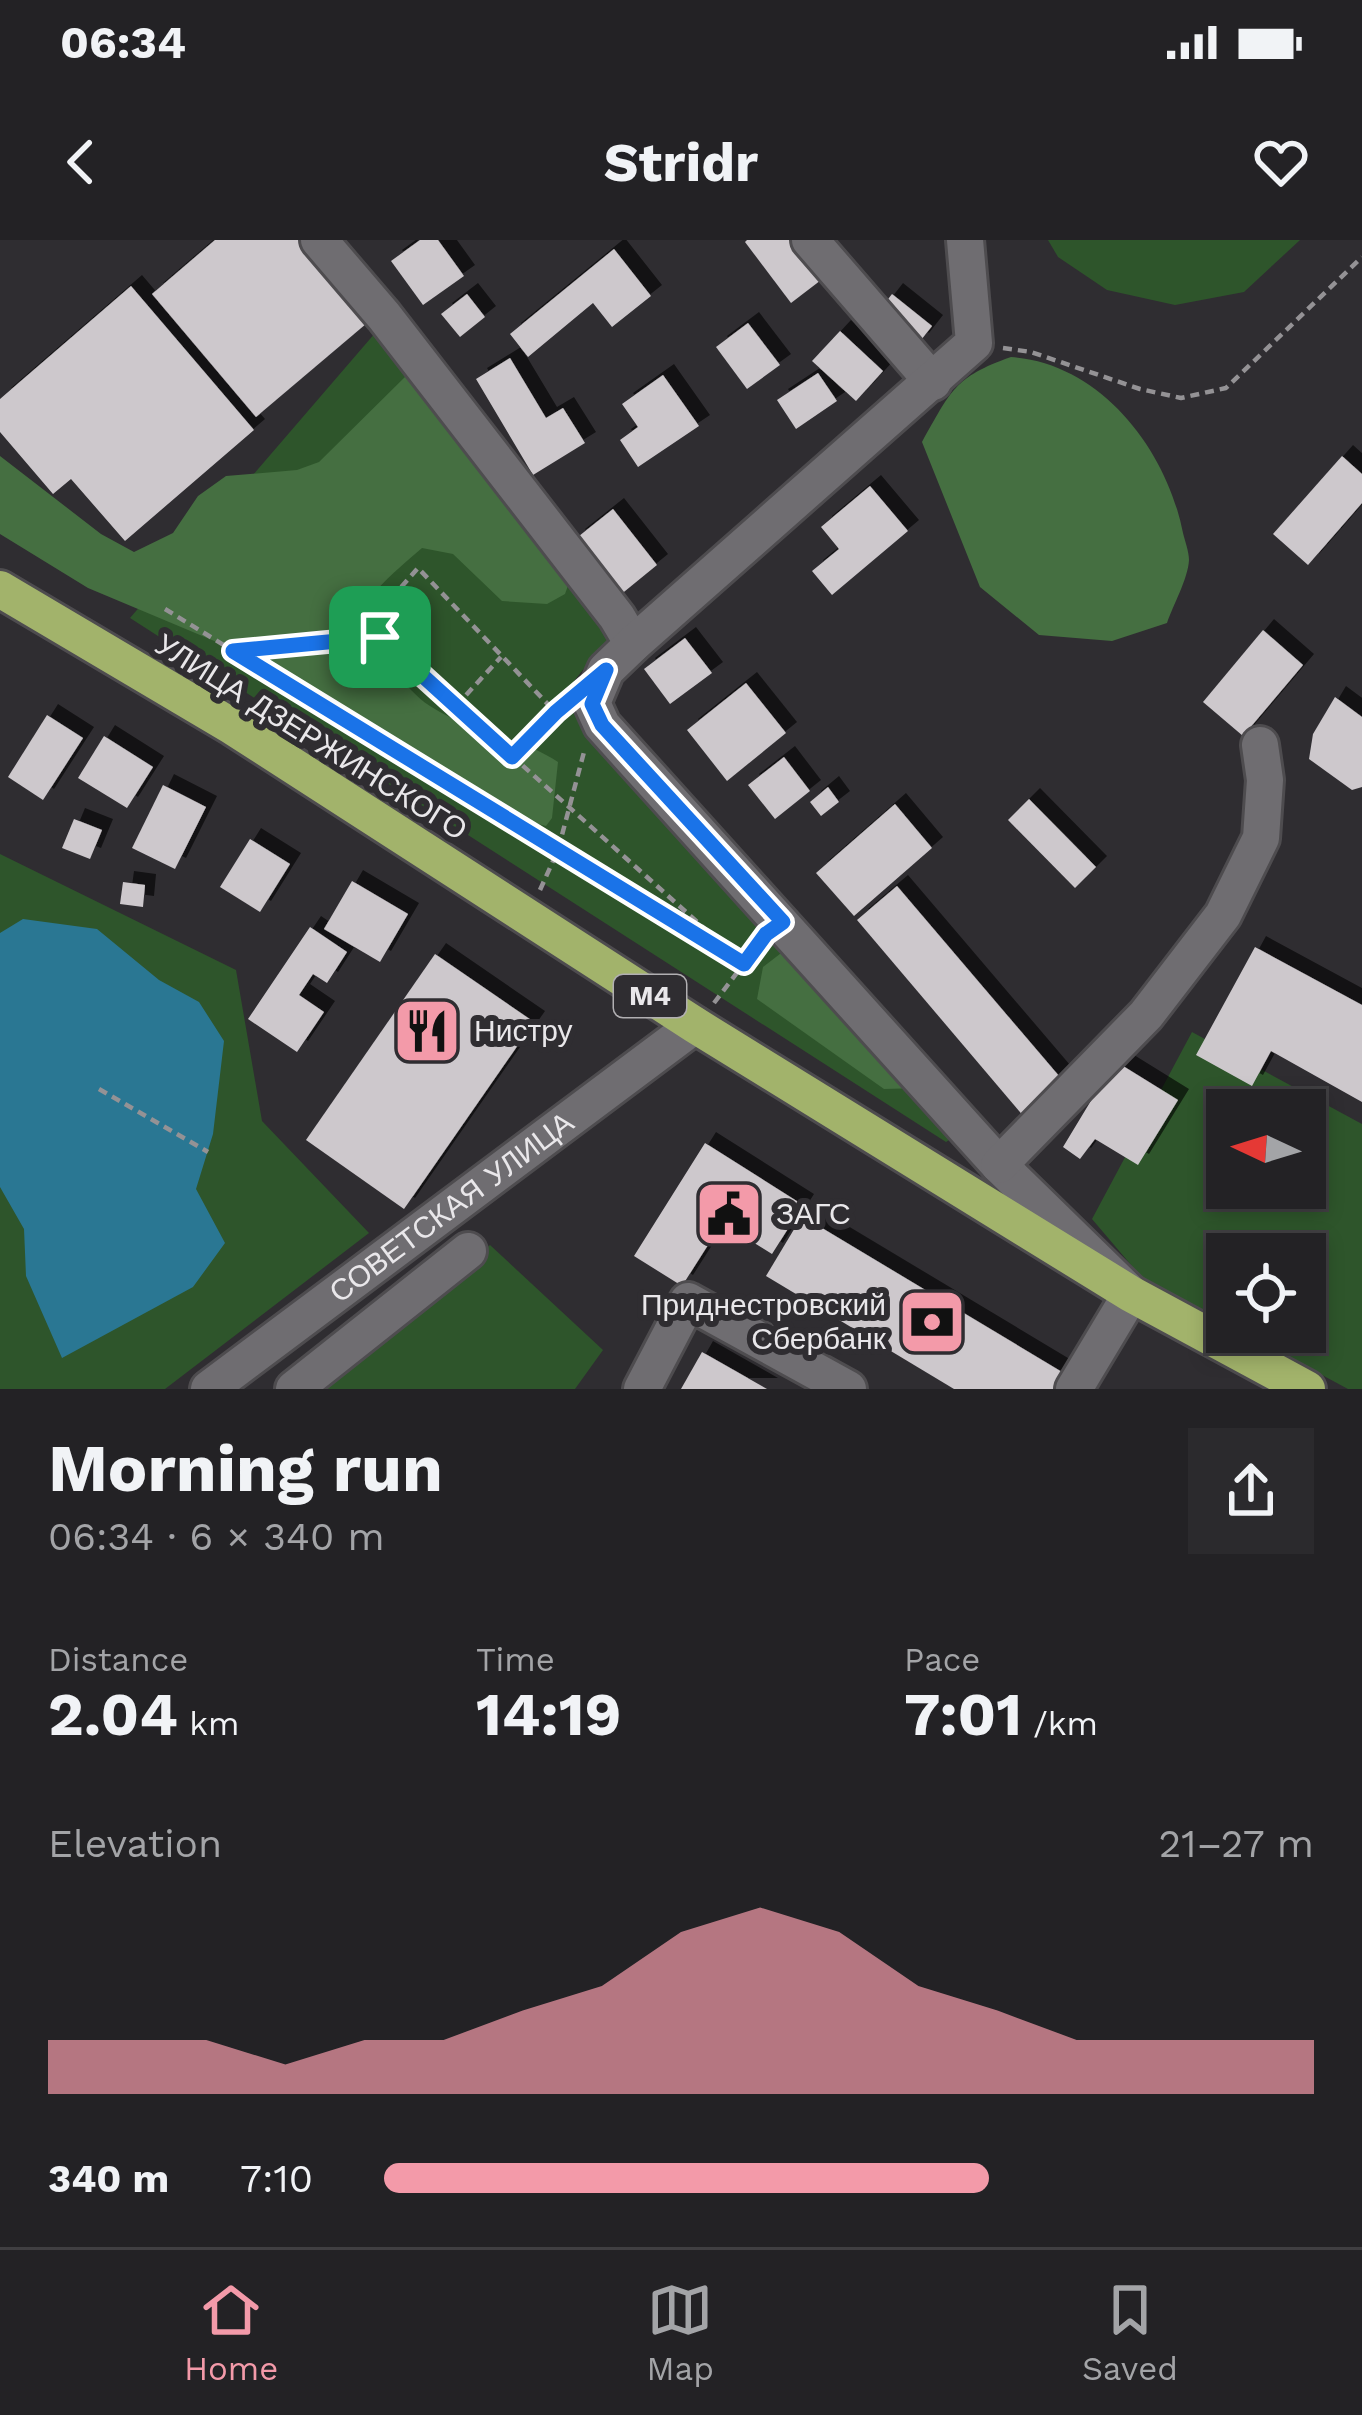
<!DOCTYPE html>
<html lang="en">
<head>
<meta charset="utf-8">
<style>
  body { margin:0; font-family:"Work Sans",sans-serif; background:#2b2a2d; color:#f1f3f6; height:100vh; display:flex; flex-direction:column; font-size:45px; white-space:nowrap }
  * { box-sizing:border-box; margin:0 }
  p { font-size:39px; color:#a3a4a7 }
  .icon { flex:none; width:66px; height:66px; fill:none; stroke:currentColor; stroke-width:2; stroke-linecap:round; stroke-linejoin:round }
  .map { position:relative; height:1149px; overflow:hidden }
  .sheet { display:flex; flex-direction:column; background:#232225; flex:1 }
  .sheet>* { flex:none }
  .needle { width:78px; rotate:274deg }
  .tools { position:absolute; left:1206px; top:849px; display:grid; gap:24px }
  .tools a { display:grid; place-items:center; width:120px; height:120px; border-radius:0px; background:#232225; box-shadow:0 6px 18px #0003,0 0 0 3px #403f42; font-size:60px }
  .pin { position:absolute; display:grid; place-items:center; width:102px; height:102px; color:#fff; margin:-51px; border-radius:24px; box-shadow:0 6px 18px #0006 }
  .round { display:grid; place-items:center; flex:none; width:126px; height:126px; border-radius:0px; background:#2b2a2d }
  .headline { display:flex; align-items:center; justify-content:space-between; height:204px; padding:0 48px }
  h1 { font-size:66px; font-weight:700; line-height:90px }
  .figures { display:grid; grid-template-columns:repeat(3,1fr); gap:18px; height:204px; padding:12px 48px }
  .figures div { display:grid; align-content:center }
  .figures b { font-size:60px; font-weight:700 }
  .figures small { font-size:33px; font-weight:400 }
  .figures p { font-size:33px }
  .chart { height:336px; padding:24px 48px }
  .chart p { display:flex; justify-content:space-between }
  .chart svg { width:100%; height:216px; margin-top:12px; fill:#f39aa9; opacity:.7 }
  ul { padding:0 48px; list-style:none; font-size:39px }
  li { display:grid; grid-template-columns:192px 144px 1fr; align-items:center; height:90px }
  li i { height:30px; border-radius:15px; background:#f39aa9 }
  .status { display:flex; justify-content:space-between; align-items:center; height:84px; padding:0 60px; background:#232225; direction:ltr }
  .status svg { height:33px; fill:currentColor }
  header { display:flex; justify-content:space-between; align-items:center; height:156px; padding:0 48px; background:#232225; font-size:54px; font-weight:700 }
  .menu { display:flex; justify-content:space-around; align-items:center; height:168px; border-top:3px solid #403f42; background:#232225; font-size:33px; color:#a3a4a7 }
  .menu a { display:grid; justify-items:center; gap:6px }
  .menu .selected { color:#f39aa9 }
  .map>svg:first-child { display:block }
  .green { fill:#2e552b; fill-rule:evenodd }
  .forest { fill:#456f41 }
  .water { fill:#2a7793 }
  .building { fill:#cdc8cc; filter:url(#shadow) }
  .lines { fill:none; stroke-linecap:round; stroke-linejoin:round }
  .minor-casing { stroke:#4e4c4f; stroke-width:42 }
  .highway-casing { stroke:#4e4c4f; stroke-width:42 }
  .path { stroke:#949295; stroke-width:4.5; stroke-dasharray:9 6; stroke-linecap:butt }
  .minor { stroke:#6f6d71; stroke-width:36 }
  .highway { stroke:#a2b36b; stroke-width:36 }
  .route-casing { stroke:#fff; stroke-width:24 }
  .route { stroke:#1a73e8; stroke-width:15 }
  .labels { text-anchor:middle; stroke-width:12; stroke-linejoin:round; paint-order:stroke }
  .shield { fill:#2f2d31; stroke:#b1afb2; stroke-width:3 }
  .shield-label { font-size:27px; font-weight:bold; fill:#e9e7ea }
  .street-label { font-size:30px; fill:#e9e7ea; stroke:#2f2d31 }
  .poi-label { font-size:30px; fill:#e9e7ea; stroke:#2f2d31; text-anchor:start }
</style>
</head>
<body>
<div class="status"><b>06:34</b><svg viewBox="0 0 49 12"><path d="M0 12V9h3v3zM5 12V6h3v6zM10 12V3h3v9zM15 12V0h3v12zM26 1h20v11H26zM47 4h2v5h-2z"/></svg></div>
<header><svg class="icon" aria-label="back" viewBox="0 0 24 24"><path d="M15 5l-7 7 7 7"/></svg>Stridr<svg class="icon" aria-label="heart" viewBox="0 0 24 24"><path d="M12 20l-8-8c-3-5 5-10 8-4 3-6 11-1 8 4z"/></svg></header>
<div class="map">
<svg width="1362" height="1149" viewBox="0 0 1362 1149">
  <defs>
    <filter id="shadow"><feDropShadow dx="11" dy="-11" stdDeviation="0" flood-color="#0009"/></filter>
  </defs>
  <rect width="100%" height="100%" fill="#2f2d31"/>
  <g class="green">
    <polygon points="1048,0 1300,0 1244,52 1175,65 1107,50 1058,17"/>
    <polygon points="382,85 611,395 574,441 958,863 967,889 946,902 130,378"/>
    <polygon points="0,614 236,730 262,881 369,993 165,1149 0,1149"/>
    <path d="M1192,792L1362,884V1149H1348L1242,1092H1305V1014H1227V1084L1143,1039L1092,979ZM1227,870H1305V948H1227Z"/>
    <polygon points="490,1005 603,1110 575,1149 317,1149"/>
  </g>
  <g class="forest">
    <path d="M1011,117C1101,123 1167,210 1183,293C1185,301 1189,312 1189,320C1188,339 1173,365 1167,383L1112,401L1039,395L980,347L922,202C951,151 954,137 1011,117Z"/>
    <path d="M409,133L570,340L565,354L547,364L502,361L453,314L422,308C395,332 352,364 352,402C385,406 402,449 430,466C470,492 519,496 558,522L552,578L546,586L530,582L269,424L88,348L0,294V216L101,294L134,312L173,293L198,256L226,236L297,230L319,222Z"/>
    <polygon points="789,707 921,848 884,849 757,759 763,727"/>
  </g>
  <polygon class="water" points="23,679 97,689 159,740 199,762 224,801 213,894 196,949 225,1003 193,1047 62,1118 26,1036 24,989 0,947 0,693"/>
  <g class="building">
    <polygon points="215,0 307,0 373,78 256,177 152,54"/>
    <polygon points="420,0 438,0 464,36 423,65 391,21"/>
    <polygon points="747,0 798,0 825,37 791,63 745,2"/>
    <polygon points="614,9 651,56 612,87 593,63 528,117 510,94"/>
    <polygon points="131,46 254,190 125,301 71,239 53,254 0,192 0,159"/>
    <polygon points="467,54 485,77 460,97 441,74"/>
    <polygon points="892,54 932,86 918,104 878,72"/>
    <polygon points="748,83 780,125 747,149 716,107"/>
    <polygon points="840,91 883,131 856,161 812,121"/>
    <polygon points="510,118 546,178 563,168 585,203 533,235 476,139"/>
    <polygon points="818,133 837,161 796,189 777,160"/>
    <polygon points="663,135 699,186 638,227 620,200 638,187 622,164"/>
    <polygon points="1342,216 1362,234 1362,263 1308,325 1273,294"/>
    <polygon points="870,246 908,291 832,355 812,331 839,309 821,287"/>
    <polygon points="613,269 657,325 619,356 574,300"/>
    <polygon points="1263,390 1303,425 1243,496 1203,462"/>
    <polygon points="685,398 712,433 670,464 644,429"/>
    <polygon points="746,443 786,493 727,541 687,490"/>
    <polygon points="1335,457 1362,477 1362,547 1352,550 1309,519 1313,494"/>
    <polygon points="47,475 83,498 43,560 8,537"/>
    <polygon points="104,496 153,527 127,568 78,538"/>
    <polygon points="784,517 810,551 775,579 748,545"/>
    <polygon points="163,545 206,567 175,629 132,608"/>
    <polygon points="828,547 839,562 821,576 810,562"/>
    <polygon points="1029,559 1096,627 1075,648 1008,580"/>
    <polygon points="895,564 932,608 854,676 816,633"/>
    <polygon points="74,579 102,590 90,619 62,608"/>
    <polygon points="250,599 290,624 260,672 220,647"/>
    <polygon points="352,641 408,674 380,722 324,689"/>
    <polygon points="123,642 145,645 143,667 120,664"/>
    <polygon points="897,646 1065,843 1025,878 857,680"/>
    <polygon points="310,687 347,712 327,743 313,734 299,755 324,772 297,812 248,779"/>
    <polygon points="1255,707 1362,765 1362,862 1271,811 1252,846 1196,815"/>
    <polygon points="435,714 534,782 404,969 306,900"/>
    <polygon points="1115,821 1178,860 1138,925 1095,899 1080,919 1063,907"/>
    <polygon points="705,903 803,965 772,1014 722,983 682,1046 634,1016"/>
    <polygon points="802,976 1072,1138 1066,1149 954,1149 766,1036"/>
    <polygon points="702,1112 767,1149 681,1149"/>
  </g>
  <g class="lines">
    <g class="minor-casing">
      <g id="minor">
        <polyline points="319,0 384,76 617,377 633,404"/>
        <polyline points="810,0 933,142"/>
        <polyline points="965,0 974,103 633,404 606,430 592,463 602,485 999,925 1131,1054 1074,1149"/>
        <polyline points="999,925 1146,775 1223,675 1261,598 1265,540 1260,505"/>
        <path id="s1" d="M209,1149L695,785"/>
        <polyline points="294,1149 468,1011"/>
        <polyline points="642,1149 688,1061 848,1149"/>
      </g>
    </g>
    <g class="highway-casing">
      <polyline id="highway" points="0,349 233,487 695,785 1131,1054 1307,1149"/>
    </g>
    <g class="path">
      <polyline points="1003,108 1031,112 1140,149 1181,158 1226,148 1362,17"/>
      <polyline points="165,369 734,718"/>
      <polyline points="233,411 376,397"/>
      <polyline points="456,466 501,417"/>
      <polyline points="562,479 418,328 367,386 744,724"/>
      <polyline points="512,516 554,473"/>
      <polyline points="540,650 558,610 584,512"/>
      <polyline points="714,763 758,705"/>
      <polyline points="99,849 208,912"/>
    </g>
    <use href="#minor" class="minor"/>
    <use href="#highway" class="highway"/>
  </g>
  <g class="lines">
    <g class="route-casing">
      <polygon id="route" points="380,397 512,517 556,472 606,430 592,464 602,485 783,682 766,694 744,724 233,411"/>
    </g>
    <use href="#route" class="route"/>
  </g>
  <defs>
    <g id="restaurant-square" transform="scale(3.45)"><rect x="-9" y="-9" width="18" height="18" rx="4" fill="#f39aa9" stroke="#2f2d31"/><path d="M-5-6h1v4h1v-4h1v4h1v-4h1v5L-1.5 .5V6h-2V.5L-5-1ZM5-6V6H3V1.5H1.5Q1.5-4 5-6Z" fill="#111"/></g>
    <g id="civic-square" transform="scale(3.45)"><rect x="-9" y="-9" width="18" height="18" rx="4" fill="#f39aa9" stroke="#2f2d31"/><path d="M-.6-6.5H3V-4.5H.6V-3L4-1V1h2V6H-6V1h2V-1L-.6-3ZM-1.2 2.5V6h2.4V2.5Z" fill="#111"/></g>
    <g id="bank-square" transform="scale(3.45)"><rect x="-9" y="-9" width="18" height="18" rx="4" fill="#f39aa9" stroke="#2f2d31"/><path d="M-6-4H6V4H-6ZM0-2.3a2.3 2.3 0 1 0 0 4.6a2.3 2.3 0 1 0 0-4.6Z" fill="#111"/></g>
  </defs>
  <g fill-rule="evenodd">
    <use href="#restaurant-square" x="427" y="791"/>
    <use href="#civic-square" x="729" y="974"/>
    <use href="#bank-square" x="932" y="1082"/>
  </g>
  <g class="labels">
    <rect class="shield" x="614" y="735" width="72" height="42" rx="9"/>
    <g class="shield-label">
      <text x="650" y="765">M4</text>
    </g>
    <g class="street-label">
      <text transform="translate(311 497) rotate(32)" y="10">УЛИЦА ДЗЕРЖИНСКОГО</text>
      <text dy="10" stroke="none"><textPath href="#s1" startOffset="303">СОВЕТСКАЯ УЛИЦА</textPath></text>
    </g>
    <g class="poi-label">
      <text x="474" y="801">Нистру</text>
      <text x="776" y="984">ЗАГС</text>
      <text x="886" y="1075" text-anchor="end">Приднестровский<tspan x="886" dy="34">Сбербанк</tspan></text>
    </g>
  </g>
</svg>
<div class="tools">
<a><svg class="needle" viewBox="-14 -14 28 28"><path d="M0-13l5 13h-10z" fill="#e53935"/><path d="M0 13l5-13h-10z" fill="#a3a4a7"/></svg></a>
<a><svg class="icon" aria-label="locate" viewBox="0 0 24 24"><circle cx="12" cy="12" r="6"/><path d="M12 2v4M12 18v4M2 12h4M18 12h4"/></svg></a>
</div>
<div class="pin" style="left:380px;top:397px;background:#1e9e55"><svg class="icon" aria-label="arrive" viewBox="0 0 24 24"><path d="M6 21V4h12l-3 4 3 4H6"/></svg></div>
</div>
<section class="sheet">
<div class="headline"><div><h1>Morning run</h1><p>06:34 · 6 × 340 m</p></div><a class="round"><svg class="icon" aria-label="share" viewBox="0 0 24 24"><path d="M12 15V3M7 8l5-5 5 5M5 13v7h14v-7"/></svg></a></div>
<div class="figures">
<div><p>Distance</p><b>2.04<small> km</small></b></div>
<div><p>Time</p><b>14:19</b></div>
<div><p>Pace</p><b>7:01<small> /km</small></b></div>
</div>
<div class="chart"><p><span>Elevation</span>21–27 m</p>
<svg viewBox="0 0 160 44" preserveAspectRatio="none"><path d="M0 44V33L10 33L20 33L30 38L40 33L50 33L60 27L70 22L80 11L90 6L100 11L110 22L120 27L130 33L140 33L150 33L160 33V44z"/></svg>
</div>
<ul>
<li><b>340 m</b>7:10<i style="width:65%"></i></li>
</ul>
</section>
<nav class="menu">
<a class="selected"><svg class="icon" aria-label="home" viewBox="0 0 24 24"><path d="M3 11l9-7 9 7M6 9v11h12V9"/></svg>Home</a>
<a><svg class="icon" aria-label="map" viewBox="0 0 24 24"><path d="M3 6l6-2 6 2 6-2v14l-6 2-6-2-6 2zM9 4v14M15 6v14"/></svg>Map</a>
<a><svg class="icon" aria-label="saved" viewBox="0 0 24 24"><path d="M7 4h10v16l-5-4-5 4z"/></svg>Saved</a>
</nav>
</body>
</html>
